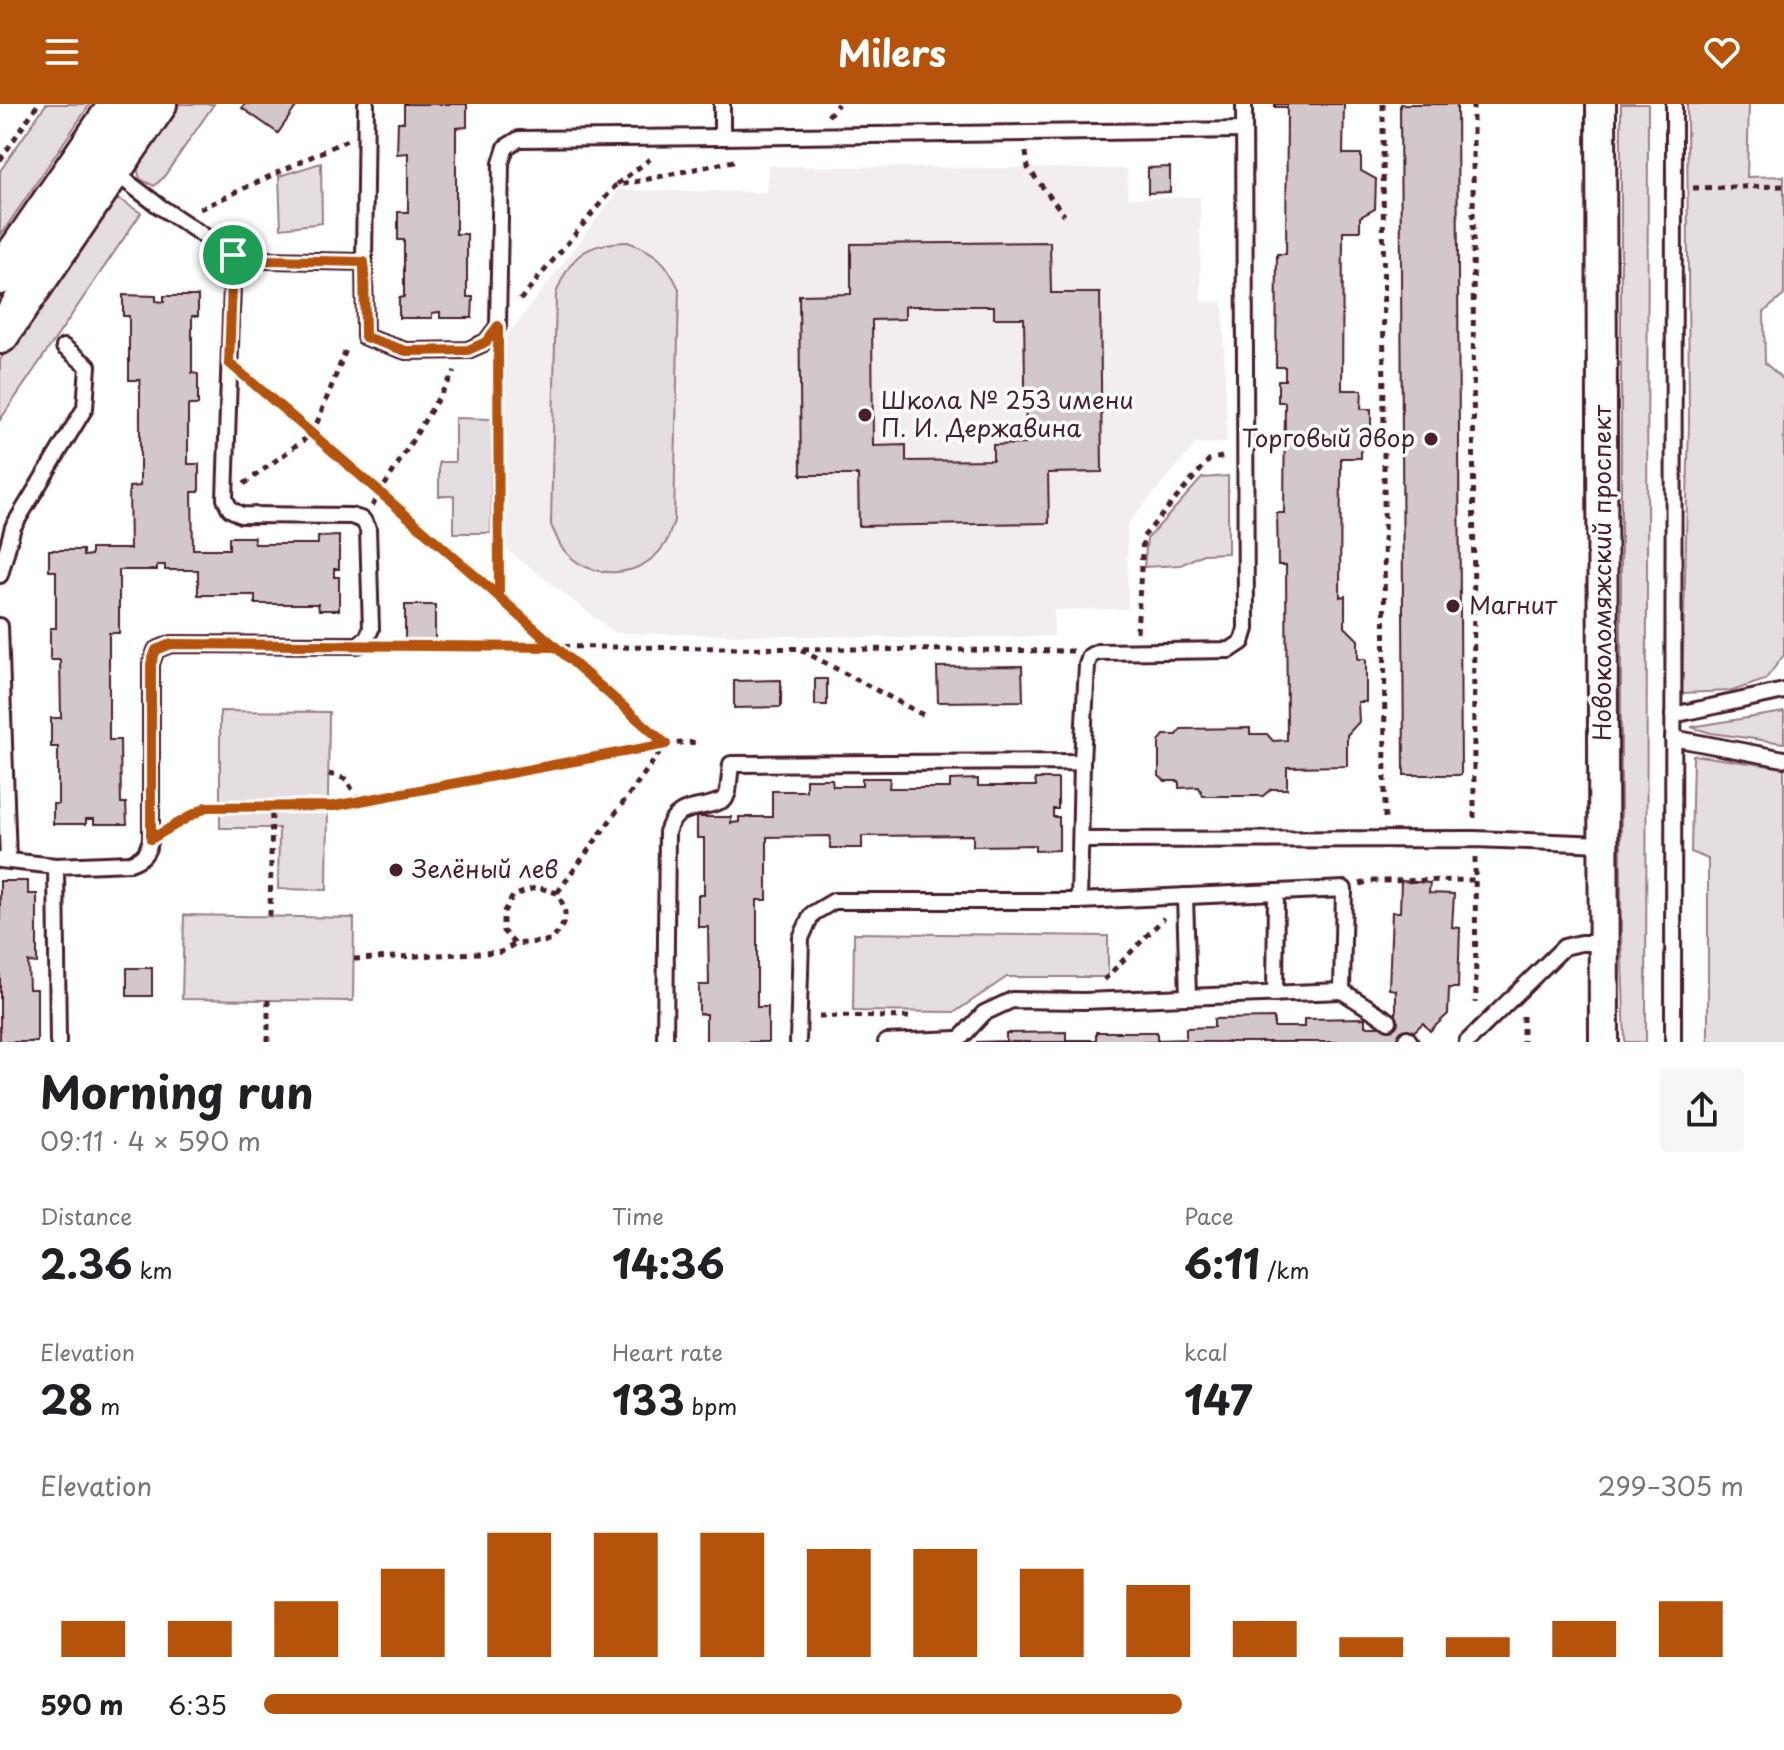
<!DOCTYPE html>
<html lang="en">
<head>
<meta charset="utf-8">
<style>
  body { margin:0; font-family:"Playpen Sans",sans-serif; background:#f6f6f6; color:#202124; height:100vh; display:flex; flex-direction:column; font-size:30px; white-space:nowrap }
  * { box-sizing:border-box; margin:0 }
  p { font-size:26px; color:#757577 }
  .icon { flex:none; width:44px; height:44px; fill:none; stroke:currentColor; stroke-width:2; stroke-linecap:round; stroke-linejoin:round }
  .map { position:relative; height:938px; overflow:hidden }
  .panel { display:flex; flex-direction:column; background:#fff; flex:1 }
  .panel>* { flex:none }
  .pin { position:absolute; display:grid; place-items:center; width:68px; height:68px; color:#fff; margin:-34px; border:4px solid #fff; border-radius:50%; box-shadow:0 2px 8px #0007 }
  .round { display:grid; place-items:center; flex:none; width:84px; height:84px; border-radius:8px; background:#f6f6f6 }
  .head { display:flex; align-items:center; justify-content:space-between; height:136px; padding:0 40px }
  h1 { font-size:44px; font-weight:700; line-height:60px }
  .figures { display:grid; grid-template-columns:repeat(3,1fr); gap:12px; height:136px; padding:8px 40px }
  .figures div { display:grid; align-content:center }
  .figures b { font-size:40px; font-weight:700 }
  .figures small { font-size:22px; font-weight:400 }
  .figures p { font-size:22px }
  .chart { height:224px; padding:16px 40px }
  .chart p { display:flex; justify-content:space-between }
  .chart svg { width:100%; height:144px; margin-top:8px; stroke:#b45309; stroke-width:6 }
  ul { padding:0 40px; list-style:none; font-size:26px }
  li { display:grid; grid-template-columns:128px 96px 1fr; align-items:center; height:60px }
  li i { height:20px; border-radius:10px; background:#b45309 }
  header { display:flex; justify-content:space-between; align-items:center; height:104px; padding:0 40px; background:#b45309; color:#fff; font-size:36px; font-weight:700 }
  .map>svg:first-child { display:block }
  .built { fill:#f2eeef }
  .green { fill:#e5dee0; stroke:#987e86; stroke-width:2 }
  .building { fill:#d2c7cb; stroke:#4a1f2b; stroke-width:2; fill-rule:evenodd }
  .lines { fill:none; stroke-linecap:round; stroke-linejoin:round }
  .service-casing { stroke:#4a1f2b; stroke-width:20 }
  .minor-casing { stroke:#4a1f2b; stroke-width:34 }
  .tertiary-casing { stroke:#4a1f2b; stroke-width:42 }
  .path { stroke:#4a1f2b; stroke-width:5; stroke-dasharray:6 6; stroke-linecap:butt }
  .service { stroke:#fff; stroke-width:14 }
  .minor { stroke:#fff; stroke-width:28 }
  .tertiary { stroke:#fff; stroke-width:36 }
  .route-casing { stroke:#fff; stroke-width:16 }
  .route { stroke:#b45309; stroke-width:10 }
  .poi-dot { fill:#4a1f2b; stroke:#fff; stroke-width:3 }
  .labels { text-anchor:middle; stroke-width:7; stroke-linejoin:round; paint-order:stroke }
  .poi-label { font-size:24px; fill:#4a1f2b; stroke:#fff; text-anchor:start }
  .street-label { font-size:24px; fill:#4a1f2b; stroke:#fff }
</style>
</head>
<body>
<header><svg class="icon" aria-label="menu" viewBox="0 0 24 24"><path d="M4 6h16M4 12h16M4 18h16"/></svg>Milers<svg class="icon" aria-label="heart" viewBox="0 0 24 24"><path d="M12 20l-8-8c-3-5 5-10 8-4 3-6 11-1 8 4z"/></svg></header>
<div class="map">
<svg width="1784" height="938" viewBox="0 0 1784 938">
  <rect width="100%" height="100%" fill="#fff"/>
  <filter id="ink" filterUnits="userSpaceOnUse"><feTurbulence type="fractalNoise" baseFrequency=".0125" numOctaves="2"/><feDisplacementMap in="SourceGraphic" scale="16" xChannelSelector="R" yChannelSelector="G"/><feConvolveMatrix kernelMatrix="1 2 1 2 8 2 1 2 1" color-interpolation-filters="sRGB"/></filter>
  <g filter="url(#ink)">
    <polygon class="built" points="768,62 1127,65 1128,94 1200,93 1201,198 1223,198 1227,339 1196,340 1127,421 1128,505 1054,506 1054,532 919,534 615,529 506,445 504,236 619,86 766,88"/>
    <g class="green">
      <polygon points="46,0 90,0 0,132 0,67"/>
      <polygon points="173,0 214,0 163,74 154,82 140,75 135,55"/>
      <polygon points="1621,0 1648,0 1646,938 1625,938 1621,827"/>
      <polygon points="1687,0 1749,0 1747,73 1784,72 1784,191 1764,208 1765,259 1784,276 1784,551 1765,576 1732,587 1682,589 1689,319"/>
      <polygon points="321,59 322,119 281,124 279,72"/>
      <polygon points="121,96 141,109 0,316 0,256 108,97"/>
      <path d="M628,138C657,149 666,157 679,185L674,417C671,424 669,434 665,440C642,476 588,478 562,444C558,438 555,429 551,421L556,190C570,151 586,139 628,138Z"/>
      <polygon points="455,314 492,315 491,429 454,429 454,392 439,392 439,358 455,358"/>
      <polygon points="1228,372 1228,449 1203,450 1181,461 1144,463 1147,435 1202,374"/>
      <polygon points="220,607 329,608 327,786 278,785 279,724 220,724"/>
      <polygon points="1784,608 1784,639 1711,629 1691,623"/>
      <polygon points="1693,651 1784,664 1784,938 1708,938 1708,755 1691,748"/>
      <polygon points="184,811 354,814 353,897 182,895"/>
      <polygon points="854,829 1108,832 1108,873 1007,873 955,908 853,907"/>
    </g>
    <g class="building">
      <polygon points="245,0 298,0 278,29 242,4"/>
      <polygon points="404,0 467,0 467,23 456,24 456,130 467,130 467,193 473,193 472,214 440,214 440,208 432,209 432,214 399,214 399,194 404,193 404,136 398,136 398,108 408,108 408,49 397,50 398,18 404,18"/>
      <polygon points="1275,0 1344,0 1343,50 1361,50 1361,67 1376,75 1375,105 1360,113 1360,127 1343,127 1342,286 1362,286 1361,305 1371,305 1371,335 1361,335 1361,354 1341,354 1340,493 1345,492 1345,523 1358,536 1358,555 1366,555 1366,598 1358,598 1359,618 1347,631 1347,662 1287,663 1287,685 1271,685 1263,692 1203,692 1199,683 1179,684 1179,677 1165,677 1159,672 1159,637 1164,631 1177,631 1181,625 1250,624 1250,630 1267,630 1273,637 1287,636 1286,461 1278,461 1277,409 1284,409 1285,298 1278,298 1278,276 1285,276 1285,263 1276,263 1277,150 1286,150 1287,3 1275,3"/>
      <polygon points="1400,0 1457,0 1461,671 1404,671"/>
      <polygon points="1170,63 1170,88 1148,89 1148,64"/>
      <path d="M1050,138L1051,189H1100L1102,368L1048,369L1049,419L859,422L858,371H801L799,191L851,190V140ZM905,202H994V214H1024L1026,340L993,341V356L906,357V341L873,342L872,216L905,215Z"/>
      <polygon points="123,191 156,192 156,197 164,198 164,192 198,192 198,212 192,212 192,269 198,270 198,301 188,301 188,360 199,360 199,388 192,388 193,445 229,445 229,433 254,433 255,440 318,440 318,433 339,432 339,465 334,465 334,473 339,473 339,506 319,506 318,500 255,500 255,491 198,491 198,466 165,466 165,461 157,461 157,466 119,466 119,529 109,529 109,636 120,636 121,699 126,699 127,720 94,720 94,715 86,715 86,720 53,720 53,700 58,700 58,643 51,643 51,614 61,614 60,556 50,556 50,524 56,524 56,467 49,467 49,446 83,446 83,452 91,451 91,445 130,445 129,383 140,382 140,276 129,276 129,212 123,212"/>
      <rect x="405" y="501" width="30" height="37"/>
      <polygon points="1022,562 1023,597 938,598 937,563"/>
      <rect x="815" y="575" width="12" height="26"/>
      <polygon points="781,576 781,603 734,604 734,577"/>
      <polygon points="862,674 890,674 889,684 950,684 950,676 978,675 978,682 1036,682 1035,675 1058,675 1058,705 1053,705 1053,713 1059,713 1059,746 1035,747 1035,741 973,742 973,731 862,732 862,744 830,744 830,732 767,733 767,796 757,796 757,903 768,903 768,938 706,938 706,910 699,910 699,881 709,881 708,823 698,823 698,791 704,791 704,734 697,734 697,713 731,713 731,719 739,718 739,713 772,713 772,687 806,687 806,675 832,675 833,682 862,682"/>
      <polygon points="0,777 28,777 28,790 37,790 37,859 28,858 29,885 37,885 37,938 0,938"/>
      <polygon points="1401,777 1430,779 1429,789 1454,790 1452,823 1460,824 1458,884 1449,884 1448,910 1430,927 1423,919 1403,938 976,938 1006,937 1006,929 1066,928 1066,936 1096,936 1096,928 1157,928 1157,936 1186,935 1186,924 1214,923 1214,915 1274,914 1274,923 1304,923 1304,915 1365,914 1365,922 1383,922 1396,911 1396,886 1389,885 1392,808 1400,808"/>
      <rect x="127" y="864" width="25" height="28"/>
    </g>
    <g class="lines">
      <g class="service-casing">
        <g id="service">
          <polyline points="722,0 722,33 1244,26"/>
          <polyline points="113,67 159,102 233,151 268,156 364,158 365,233 406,247 468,246 486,238 498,222 501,59 506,43 519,35 722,33"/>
          <polyline points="364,158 366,0"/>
          <polyline points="0,471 13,423 85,304 88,262 64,243"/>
          <polyline points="0,522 8,756"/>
          <polyline points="1673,611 1784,587"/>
          <polyline points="1673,634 1784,655"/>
          <polyline points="1082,658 1087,561 1090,552 1098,548 1230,546 1242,538 1246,525 1244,0"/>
          <polyline points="1081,736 1474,735 1604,740"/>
          <polyline points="0,756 56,762 58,938"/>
          <path d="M56,762L130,759C144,754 147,749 151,735V560L156,546L171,540L358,541L367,534L371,525L368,425L363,416L351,412L241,411L230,405L225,395L233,151"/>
          <polyline points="1185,792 1188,893"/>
          <polyline points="1342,887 1389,917"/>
          <polyline points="1275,890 1276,788"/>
          <polyline points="1407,934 1410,938"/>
          <path d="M665,938L667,728C677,697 701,708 725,695L728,688L731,660L1082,658L1079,797H834L812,810L801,834L798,938"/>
          <polyline points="886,938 957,935"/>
          <polyline points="957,938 984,909 1012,896 1084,897 1342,887 1344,785 1079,797"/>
          <polyline points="1467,938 1564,843 1581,839 1604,839"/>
          <polyline points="1673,938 1674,0"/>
        </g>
      </g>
      <g class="minor-casing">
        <polyline id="minor" points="1601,0 1604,938"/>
      </g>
      <g class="tertiary-casing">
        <g id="tertiary">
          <polyline points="0,172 118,0"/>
          <polyline points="0,231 158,0"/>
        </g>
      </g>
      <g class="path">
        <polyline points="1383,0 1385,717"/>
        <polyline points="1473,0 1474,715"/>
        <polyline points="828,12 838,0"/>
        <polyline points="1026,48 1028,64 1064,111"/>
        <polyline points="0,56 38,0"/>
        <polyline points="617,80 650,55"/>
        <polyline points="1693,84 1784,82"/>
        <polyline points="200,105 347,36"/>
        <polyline points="520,196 615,82 738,56"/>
        <polyline points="498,254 499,492"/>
        <polyline points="249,275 666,640 557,789"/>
        <polyline points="244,380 313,329 347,243"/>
        <polyline points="372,402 455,267"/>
        <polyline points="1137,528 1143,433 1209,356 1226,352"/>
        <polyline points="383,541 1073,547"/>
        <polyline points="801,546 927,613"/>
        <polyline points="329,670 346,675 359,697"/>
        <polyline points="172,723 206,703 334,702 666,640 700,638"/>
        <polyline points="1475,753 1476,899"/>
        <polyline points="1360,780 1371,777 1475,776"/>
        <polyline points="270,812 272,703"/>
        <path d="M354,855L501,848L515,840L550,837C567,819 570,811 557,789L537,783L513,792L503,809V827L515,840"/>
        <polyline points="1104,876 1164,814"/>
        <polyline points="819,912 913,913"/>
        <polyline points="1523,912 1523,938"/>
        <polyline points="268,938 268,896"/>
      </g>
      <use href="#service" class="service"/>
      <use href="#minor" class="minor"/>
      <use href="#tertiary" class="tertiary"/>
    </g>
  </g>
  <g class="lines" filter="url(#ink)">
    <g class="route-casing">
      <path id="route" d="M233,151L229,259C377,383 521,513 666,640L334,702L206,703L151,735V560L156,546L171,540L554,543L499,493L498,222L486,238L468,246L406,247L365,233L364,158L268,156L233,151"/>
    </g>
    <use href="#route" class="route"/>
  </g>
  <g class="poi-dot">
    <circle cx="865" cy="311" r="8"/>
    <circle cx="1431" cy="335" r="8"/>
    <circle cx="1453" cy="502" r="8"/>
    <circle cx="396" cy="766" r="8"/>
  </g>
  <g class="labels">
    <g class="poi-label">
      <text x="881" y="305">Школа № 253 имени<tspan x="881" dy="28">П. И. Державина</tspan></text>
      <text x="1415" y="343" text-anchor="end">Торговый двор</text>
      <text x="1469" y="510">Магнит</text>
      <text x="412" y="774">Зелёный лев</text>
    </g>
    <g class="street-label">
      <text transform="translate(1603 469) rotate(-90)" y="8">Новоколомяжский проспект</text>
    </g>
  </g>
</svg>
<div class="pin" style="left:233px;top:151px;background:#1e9e55"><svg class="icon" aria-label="arrive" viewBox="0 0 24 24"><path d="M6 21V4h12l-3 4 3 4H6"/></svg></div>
</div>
<section class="panel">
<div class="head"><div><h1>Morning run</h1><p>09:11 · 4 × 590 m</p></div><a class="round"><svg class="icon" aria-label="share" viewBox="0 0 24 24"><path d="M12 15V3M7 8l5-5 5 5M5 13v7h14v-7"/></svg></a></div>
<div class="figures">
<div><p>Distance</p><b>2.36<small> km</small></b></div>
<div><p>Time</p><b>14:36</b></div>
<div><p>Pace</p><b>6:11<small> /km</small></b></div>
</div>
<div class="figures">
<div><p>Elevation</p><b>28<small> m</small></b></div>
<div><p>Heart rate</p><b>133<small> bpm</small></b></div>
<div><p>kcal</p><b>147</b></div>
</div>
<div class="chart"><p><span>Elevation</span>299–305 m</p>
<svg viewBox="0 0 160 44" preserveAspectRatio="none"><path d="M5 44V33M15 44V33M25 44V27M35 44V17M45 44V6M55 44V6M65 44V6M75 44V11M85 44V11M95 44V17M105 44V22M115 44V33M125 44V38M135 44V38M145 44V33M155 44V27"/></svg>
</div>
<ul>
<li><b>590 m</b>6:35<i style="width:62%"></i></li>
</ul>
</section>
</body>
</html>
